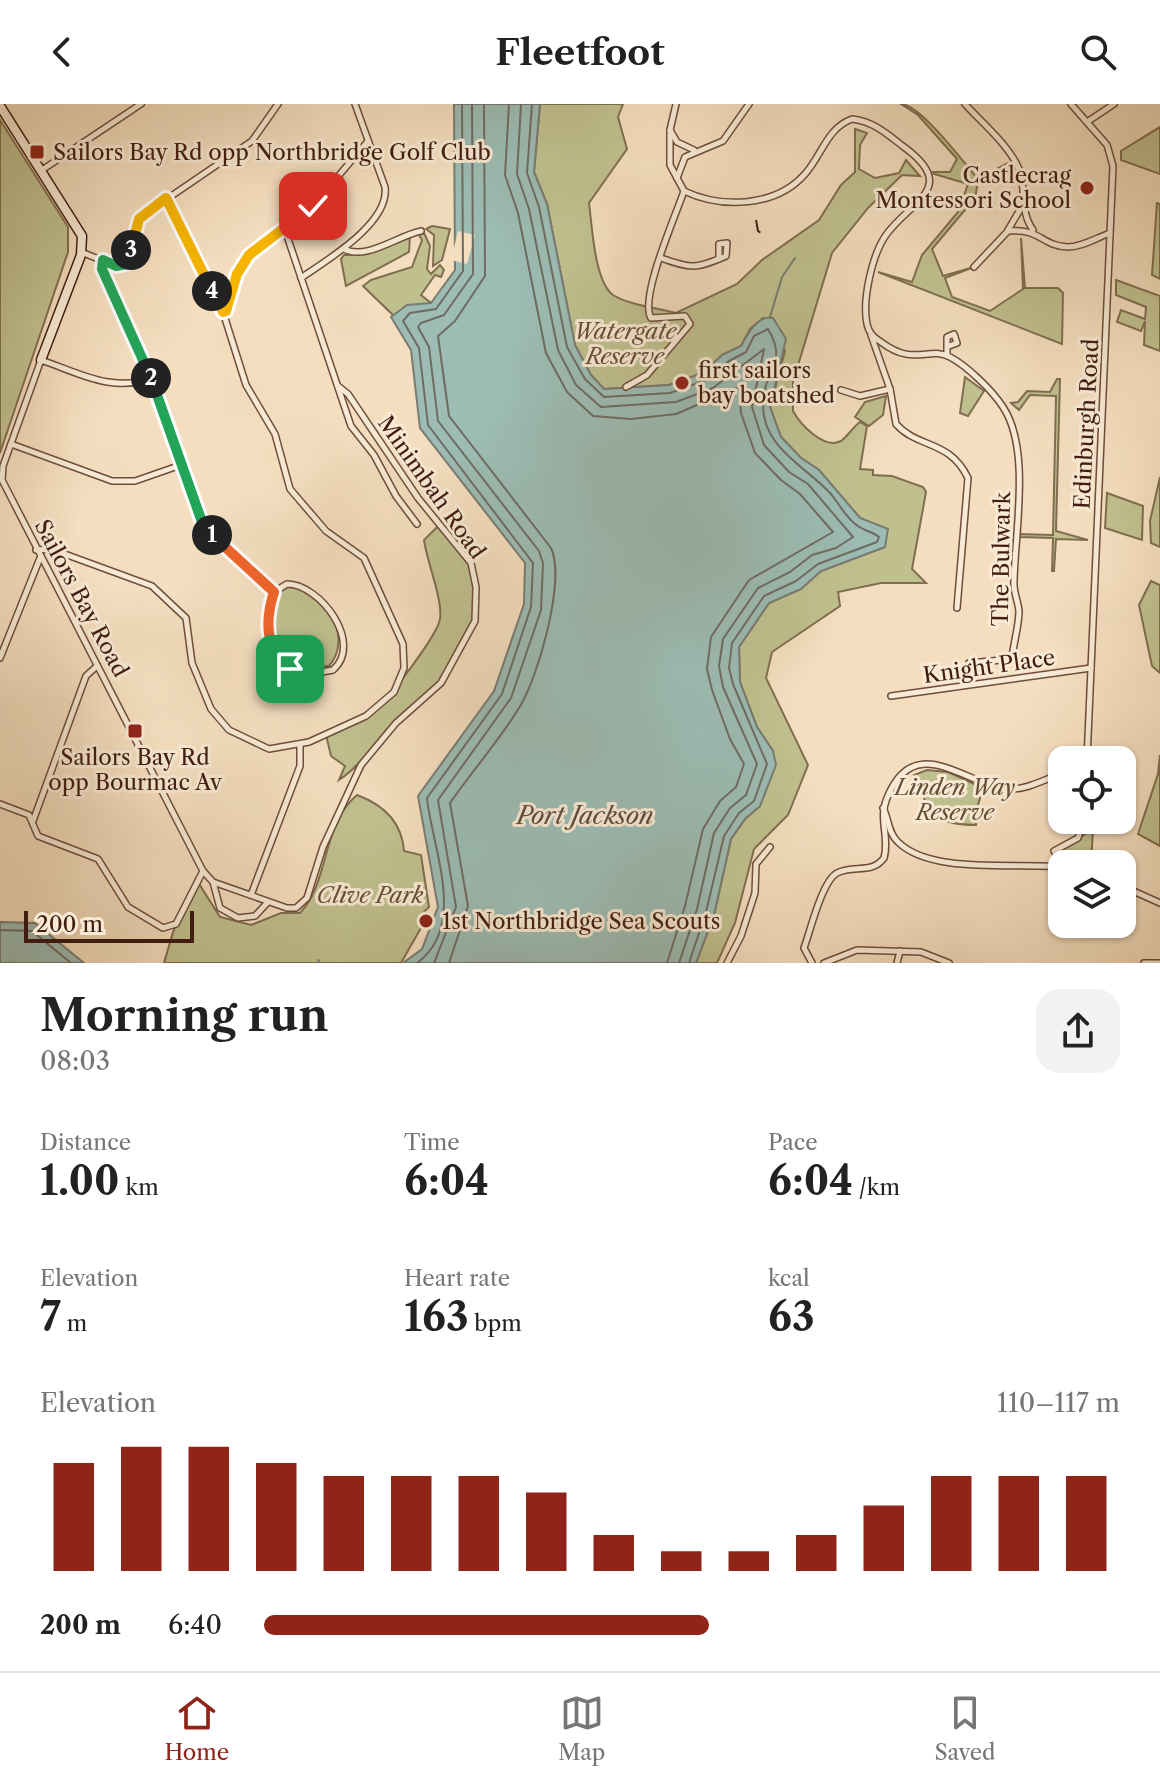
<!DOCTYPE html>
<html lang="en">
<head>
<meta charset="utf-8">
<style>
  body { margin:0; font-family:"Libre Caslon Text",serif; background:#f2f2f2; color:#222; height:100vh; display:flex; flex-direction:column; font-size:30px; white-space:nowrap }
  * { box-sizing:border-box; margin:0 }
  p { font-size:26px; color:#767676 }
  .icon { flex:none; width:44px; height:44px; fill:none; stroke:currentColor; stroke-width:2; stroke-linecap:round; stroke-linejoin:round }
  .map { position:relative; height:859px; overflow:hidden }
  .sheet { display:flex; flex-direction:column; background:#fff; flex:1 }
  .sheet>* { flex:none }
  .buttons { position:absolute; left:1048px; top:642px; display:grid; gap:16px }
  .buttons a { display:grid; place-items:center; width:88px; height:88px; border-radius:16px; background:#fff; box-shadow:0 2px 6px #0004; font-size:40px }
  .scale { position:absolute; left:24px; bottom:20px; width:170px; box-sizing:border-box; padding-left:8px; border:4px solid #411d10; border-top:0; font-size:22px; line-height:28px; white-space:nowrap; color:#411d10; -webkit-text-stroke:6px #f8ead5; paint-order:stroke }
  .pin { position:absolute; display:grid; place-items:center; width:68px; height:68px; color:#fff; margin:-34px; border-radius:16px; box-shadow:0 4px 12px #0006 }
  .km { position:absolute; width:40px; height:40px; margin:-20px; border-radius:50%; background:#222; color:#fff; font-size:22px; line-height:40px; text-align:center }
  .round { display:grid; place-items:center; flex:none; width:84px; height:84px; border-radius:24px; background:#f2f2f2 }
  .summary { display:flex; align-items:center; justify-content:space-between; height:136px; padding:0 40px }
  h1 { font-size:44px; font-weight:800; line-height:60px }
  .stats { display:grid; grid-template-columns:repeat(3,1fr); gap:12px; height:136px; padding:8px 40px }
  .stats div { display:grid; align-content:center }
  .stats b { font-size:40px; font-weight:800 }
  .stats small { font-size:22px; font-weight:400 }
  .stats p { font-size:22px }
  .chart { height:224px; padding:16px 40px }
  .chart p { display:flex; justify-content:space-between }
  .chart svg { width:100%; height:144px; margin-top:8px; stroke:#8f2418; stroke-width:6 }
  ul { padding:0 40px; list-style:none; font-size:26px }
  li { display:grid; grid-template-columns:128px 96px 1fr; align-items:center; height:60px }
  li i { height:20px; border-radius:10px; background:#8f2418 }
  header { display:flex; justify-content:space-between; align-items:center; height:104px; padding:0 40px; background:#fff; font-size:36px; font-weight:800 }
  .menu { display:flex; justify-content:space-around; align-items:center; height:112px; border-top:2px solid #e0e0e0; background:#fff; font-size:22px; color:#767676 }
  .menu a { display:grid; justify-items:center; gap:4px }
  .menu .active { color:#8f2418 }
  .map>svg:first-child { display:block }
  .green { fill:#c0c08f; stroke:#806e50; stroke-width:2 }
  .water { fill:#9cbcb4; stroke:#787c72; stroke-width:2 }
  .pier { fill:#f4debf }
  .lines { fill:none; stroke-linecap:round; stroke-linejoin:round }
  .shore { stroke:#6e6c62; stroke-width:2 }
  .stream { stroke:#787c72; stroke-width:2 }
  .street-casing { stroke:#6e4d3c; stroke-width:8 }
  .secondary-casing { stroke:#411d10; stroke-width:11 }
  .street { stroke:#f8ead5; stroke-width:5 }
  .secondary { stroke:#f8ead5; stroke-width:8 }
  .rail { stroke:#411d10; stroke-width:2; stroke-dasharray:14 14; stroke-linecap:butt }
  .split-1-casing { stroke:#fff; stroke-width:16 }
  .split-2-casing { stroke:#fff; stroke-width:16 }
  .split-3-casing { stroke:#fff; stroke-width:16 }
  .split-4-casing { stroke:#fff; stroke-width:16 }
  .split-5-casing { stroke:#fff; stroke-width:16 }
  .split-1 { stroke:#f0652b; stroke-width:10 }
  .split-2 { stroke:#22a559; stroke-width:10 }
  .split-3 { stroke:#22a559; stroke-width:10 }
  .split-4 { stroke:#f5b400; stroke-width:10 }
  .split-5 { stroke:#f5b400; stroke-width:10 }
  .poi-dot { fill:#8f2418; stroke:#f8ead5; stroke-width:3 }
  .labels { text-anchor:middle; stroke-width:6; stroke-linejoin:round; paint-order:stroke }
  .poi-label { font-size:22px; fill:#411d10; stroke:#f8ead5; text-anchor:start }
  .park-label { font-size:22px; font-style:italic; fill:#674e36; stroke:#f8ead5 }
  .street-label { font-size:22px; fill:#411d10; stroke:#f8ead5 }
  .water-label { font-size:24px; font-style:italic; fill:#5c4d41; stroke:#f8ead5 }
</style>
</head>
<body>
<header><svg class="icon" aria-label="back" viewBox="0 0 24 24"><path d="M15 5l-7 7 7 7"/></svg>Fleetfoot<svg class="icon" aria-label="search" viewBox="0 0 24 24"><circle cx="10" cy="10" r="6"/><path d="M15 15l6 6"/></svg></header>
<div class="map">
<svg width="1160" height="859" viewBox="0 0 1160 859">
  <rect width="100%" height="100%" fill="#f4debf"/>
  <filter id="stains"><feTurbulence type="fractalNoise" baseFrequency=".0025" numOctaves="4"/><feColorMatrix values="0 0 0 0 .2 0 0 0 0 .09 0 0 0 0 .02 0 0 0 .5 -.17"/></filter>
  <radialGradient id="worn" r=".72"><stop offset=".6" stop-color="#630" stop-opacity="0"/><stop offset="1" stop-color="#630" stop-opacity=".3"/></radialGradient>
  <g class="green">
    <path d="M540,0H623L618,13L627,45L589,99C592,120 594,177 613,191C629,201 658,204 676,209L737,180L762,156L819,116L841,81L855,68V25L867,29L860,41L859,65L875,74L899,69L906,56L920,72L902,71L868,104L832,149L793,278V307C800,320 824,346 841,337C847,333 853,323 860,318L867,322L860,365L873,366V371L892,372L923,383L926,388L912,465L926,479H881L838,488L840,502L772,548L766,574L808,661L788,711L754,745L735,819L717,859H696L714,811L731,735L745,715L760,702L773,647L757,623L740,578L739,543L769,499L801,485L821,467L885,443L875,421L860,414L819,366L801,354L781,333L770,303L785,247L776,220L763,214L750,225L741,242L722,251L703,269L669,281L604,285L591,271L575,241L547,100L534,68Z"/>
    <path d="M901,0C920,0 964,59 978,75L1008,59L978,78L975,94L932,145L943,172L974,163L945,174L952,193L990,207L1023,185L1021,134L1025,184H1058L1063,189L1062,240L878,168L912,178L922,151L958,108L968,80L934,70L933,68H950L957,55L918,11Z"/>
    <polygon points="0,16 68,123 68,148 0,349"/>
    <polygon points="1160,23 1160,70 1121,56 1121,47"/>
    <polygon points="1157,99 1160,100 1160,175 1152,171"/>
    <polygon points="432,122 450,125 442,156 433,162 434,131 426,125"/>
    <polygon points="424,129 430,142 427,165 431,170 440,161 444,166 441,173 435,171 421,191 431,199 394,212 363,182 371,176 412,163 422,136 419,131"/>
    <path d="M410,132L409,148L346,182L341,155L344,151C370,152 386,140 410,132Z"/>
    <polygon points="1116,176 1160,192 1160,247 1144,241 1145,217 1141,227 1117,218 1121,206 1145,215 1146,203 1116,191"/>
    <polygon points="965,273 984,287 968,312 960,309"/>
    <polygon points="1057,275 1060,275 1056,427 1088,436 1056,435 1054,467 1052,467 1053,434 1019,433 1019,430 1053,431 1056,292 1030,291 1019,306 1011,299 1018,298 1027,287 1050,288"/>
    <polygon points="886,292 883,311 869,322 855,313 865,298"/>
    <polygon points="1160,373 1160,443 1151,439 1150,417"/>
    <polygon points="1107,389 1143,402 1142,436 1105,424"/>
    <path d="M437,423C488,462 485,500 456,552C449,566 440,582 428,593C420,601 407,605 398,614C376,634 365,659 339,676L345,662L331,652L326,631C342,623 361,616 376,605C389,595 438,530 440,515C443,496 427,458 424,436Z"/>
    <polygon points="1151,477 1160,481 1160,569 1152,562 1139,501"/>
    <path d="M286,483C323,481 355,532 329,562L291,563C268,542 254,504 286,483Z"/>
    <polygon points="1160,651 1160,742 1138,730 1158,670"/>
    <path d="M927,666L948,668L983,684L975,711L976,721C932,721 929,707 914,671Z"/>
    <path d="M357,691C384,701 402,718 404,747L421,751L429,803L418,814L421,824L401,859H164L173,828L196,775L220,813L251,821L281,809H300C330,778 321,721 357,691Z"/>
    <polygon points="1093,725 1091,760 1062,751 1062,745"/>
  </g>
  <g class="water">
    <path d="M454,0H540L534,68L547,100L575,241L591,271L604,285L669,281L703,269L722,251L741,242C747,231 758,210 773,214L786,235L770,303L781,333L801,354L819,366L860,414L888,425L885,443L821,467L801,485L769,499L739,543L740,578L757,623L773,647L776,661L760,702L745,715L731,735L714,811L696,859H403L422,845L438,803L418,692L494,587L524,500L525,459L420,324L411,246L391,213L407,201L431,199L455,166Z"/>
    <polygon points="0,818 35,819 84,859 0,859"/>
  </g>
  <polygon class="pier" points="458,127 475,131 467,160 451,156"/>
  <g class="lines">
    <g class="shore">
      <polyline points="509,0 505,71 518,109 546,249 567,288 593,312 631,315 676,310 739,283 741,309 755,349 781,376 800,390 833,428 749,476 711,533 707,565 712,586 730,635 744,660 736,683 720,697 703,725 685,802 667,859"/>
      <polyline points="521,0 517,70 529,105 558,246 576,281 601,303 676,298 713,284 764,245 752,303 764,341 789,368 808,380 853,433 836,444 812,451 790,468 758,484 723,535 719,562 723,583 757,660 746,691 730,704 714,729 697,805 679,859"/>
      <path d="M532,0L527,69L539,103L567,243L585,275L604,293L670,289L706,276L729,257L746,248L754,232L768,225C789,260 763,266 763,300C762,343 805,362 830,389C839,399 847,416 858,422C865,427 873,428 879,433L877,438L818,460L796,477L764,492L732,539L729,564L733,580L767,660L754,697L739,709L724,732L706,808L689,859"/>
      <polyline points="0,826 32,827 71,859"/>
      <path d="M417,859C468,822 432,744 427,694L502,590L531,503L533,459L428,321L419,244L403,217L410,209L436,205L463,167L462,0"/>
      <polyline points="434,859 456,803 438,696 511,594 541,506 543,459 539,447 438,317 429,243 418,223 421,219 444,211 473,170 472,0"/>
      <path d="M449,859L468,802L450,699C472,667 499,637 519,604C538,574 566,476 551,444L449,312L438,232L455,217L485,172L484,0"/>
    </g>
    <g class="stream">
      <polyline points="770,213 782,173 795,154"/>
      <polyline points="318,856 319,857"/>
    </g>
    <g class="street-casing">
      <g id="street">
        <polyline points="676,0 670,26 677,38 694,46"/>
        <path d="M965,0C982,19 1009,41 1019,65C1027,87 1019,106 1033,126"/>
        <polyline points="1071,0 1107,41 1113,62 1087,656"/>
        <polyline points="1087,18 1114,0"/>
        <path d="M670,26V61L684,87C722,105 776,103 805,70C822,51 827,24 852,15C873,17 887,30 904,43C960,84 910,97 886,131C872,151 862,196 867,220C869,229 873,233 881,238C914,263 928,242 950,253C967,262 992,286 1003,303C1031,345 1015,428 1014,477C1013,487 1018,497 1019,507C1019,523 1013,540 1012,555L969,559"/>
        <polyline points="42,66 141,0"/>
        <polyline points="677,74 685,53 723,37 749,0"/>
        <polyline points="284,123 351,322 374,351 396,392 417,420"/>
        <polyline points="1008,126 1021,104"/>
        <path d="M344,145C366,157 399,131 421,127"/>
        <polyline points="81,148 116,162 126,160 142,112 252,37 278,0"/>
        <path d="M661,154C692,165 696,165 726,152L727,139L719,140V155"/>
        <polyline points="103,156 103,170 142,247 202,418 274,488"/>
        <path d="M974,163L1008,127C1041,124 1041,142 1068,143C1082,143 1096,134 1110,129"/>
        <path d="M301,174C327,156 390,119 385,83L355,0"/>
        <polyline points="223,208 229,202 237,170 249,151 313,102 368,37"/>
        <path d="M871,231L890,285L896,320C918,345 949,335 968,374L957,504"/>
        <polyline points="947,251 947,233 954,230 957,239 949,242"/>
        <path d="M152,274C112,289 79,269 41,256L3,362L2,376L203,767L213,778L287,804H296L307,794L323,743L361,661L396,619L441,579L475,517L476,483L471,459L418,394L348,290L338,282"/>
        <path d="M626,283L647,271L690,220L685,212L651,214C639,194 676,111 684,87"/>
        <polyline points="841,286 860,292 890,285"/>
        <polyline points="11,340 112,377 135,377 181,361"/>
        <polyline points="36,446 51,445 152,482 186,514 192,559 211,605 229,626 269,645 309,638 366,612 394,588 404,564 403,540 364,454 326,427 290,385 275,330 246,281 223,208 166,94"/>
        <path d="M287,480C320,480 364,539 333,566C275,579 258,538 274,488Z"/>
        <polyline points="0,554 40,454"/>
        <polyline points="891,592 1091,564"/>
        <polyline points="0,700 29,711 38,732 98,755 128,803 163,824 176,820 203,767"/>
        <path d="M883,704C889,715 888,729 898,738C931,771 1017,758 1062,763"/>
        <polyline points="33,717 86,572 97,562"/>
        <polyline points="1079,760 1060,755 1054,747 1078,734 1084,716"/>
        <polyline points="213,778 220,804 238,814 255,812 268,798"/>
        <polyline points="1122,782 1160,799"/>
        <polyline points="251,791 300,662 300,640"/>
        <polyline points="727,859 741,832 755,789 756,760 770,743"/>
        <path d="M812,859L804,844C810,828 822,777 837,769C854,760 871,771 884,754C890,734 878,715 887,694C915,625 966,682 1009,685C1026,686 1046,675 1062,669"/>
        <polyline points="824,859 857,846 921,848 949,859"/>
        <polyline points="897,859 900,847"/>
        <polyline points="1144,859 1159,859"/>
      </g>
    </g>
    <g class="secondary-casing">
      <polyline id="secondary" points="0,2 82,132 81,151 41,256"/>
    </g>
    <use href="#street" class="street"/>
    <use href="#secondary" class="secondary"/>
    <polyline class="rail" points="756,116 758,127 771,136"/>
  </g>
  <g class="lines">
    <g class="split-1-casing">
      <path id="split-1" d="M212,431L274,488C265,516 264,545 290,565"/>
    </g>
    <g class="split-2-casing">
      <polyline id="split-2" points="151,274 202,418 212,431"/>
    </g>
    <g class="split-3-casing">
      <polyline id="split-3" points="131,146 126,160 116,162 103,156 102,165 151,274"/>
    </g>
    <g class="split-4-casing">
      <polyline id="split-4" points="131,146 139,115 166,94 212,187"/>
    </g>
    <g class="split-5-casing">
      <polyline id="split-5" points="212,187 223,208 226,207 237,170 249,151 313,102"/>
    </g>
    <use href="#split-1" class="split-1"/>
    <use href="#split-2" class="split-2"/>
    <use href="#split-3" class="split-3"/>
    <use href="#split-4" class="split-4"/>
    <use href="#split-5" class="split-5"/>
  </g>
  <g class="poi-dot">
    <rect x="29" y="40" width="16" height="16" rx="4"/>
    <circle cx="1087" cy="84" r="8"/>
    <circle cx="682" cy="279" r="8"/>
    <rect x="127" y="619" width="16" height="16" rx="4"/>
    <circle cx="426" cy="817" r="8"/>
  </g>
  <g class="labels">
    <g class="poi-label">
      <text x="53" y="56">Sailors Bay Rd opp Northbridge Golf Club</text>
      <text x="1071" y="79" text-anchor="end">Castlecrag<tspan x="1071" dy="25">Montessori School</tspan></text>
      <text x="698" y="274">first sailors<tspan x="698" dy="25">bay boatshed</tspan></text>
      <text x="135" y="661" text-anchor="middle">Sailors Bay Rd<tspan x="135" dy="25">opp Bourmac Av</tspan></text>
      <text x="442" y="825">1st Northbridge Sea Scouts</text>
    </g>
    <g class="park-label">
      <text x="625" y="235">Watergate<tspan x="625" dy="25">Reserve</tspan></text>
      <text x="955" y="691">Linden Way<tspan x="955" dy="25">Reserve</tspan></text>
      <text x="370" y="799">Clive Park</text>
    </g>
    <g class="street-label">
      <text transform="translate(1086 320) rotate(-87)" y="8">Edinburgh Road</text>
      <text transform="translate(432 383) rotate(55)" y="8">Minimbah Road</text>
      <text transform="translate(1001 455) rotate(-89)" y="8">The Bulwark</text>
      <text transform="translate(82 494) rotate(62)" y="8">Sailors Bay Road</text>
      <text transform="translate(989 562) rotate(-8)" y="8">Knight Place</text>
    </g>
    <g class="water-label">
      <text x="585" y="720">Port Jackson</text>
    </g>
  </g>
  <rect width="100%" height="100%" filter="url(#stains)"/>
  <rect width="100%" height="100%" fill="url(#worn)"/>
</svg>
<div class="buttons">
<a><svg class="icon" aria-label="locate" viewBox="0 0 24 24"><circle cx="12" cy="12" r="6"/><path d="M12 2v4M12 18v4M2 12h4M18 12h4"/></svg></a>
<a><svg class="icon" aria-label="layers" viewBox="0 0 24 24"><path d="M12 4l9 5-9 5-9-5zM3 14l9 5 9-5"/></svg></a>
</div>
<div class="scale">200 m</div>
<div class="pin" style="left:290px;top:565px;background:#1e9e55"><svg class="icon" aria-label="arrive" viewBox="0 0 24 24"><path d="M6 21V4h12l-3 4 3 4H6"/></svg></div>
<div class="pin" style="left:313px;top:102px;background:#d93025"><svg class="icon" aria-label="check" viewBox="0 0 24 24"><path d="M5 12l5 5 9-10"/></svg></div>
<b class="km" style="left:212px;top:431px">1</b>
<b class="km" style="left:151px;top:274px">2</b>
<b class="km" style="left:131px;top:146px">3</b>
<b class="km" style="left:212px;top:187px">4</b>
</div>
<section class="sheet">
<div class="summary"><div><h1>Morning run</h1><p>08:03</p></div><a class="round"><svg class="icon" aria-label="share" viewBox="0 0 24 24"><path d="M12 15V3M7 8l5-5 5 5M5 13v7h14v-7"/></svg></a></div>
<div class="stats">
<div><p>Distance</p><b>1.00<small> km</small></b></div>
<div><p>Time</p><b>6:04</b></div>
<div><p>Pace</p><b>6:04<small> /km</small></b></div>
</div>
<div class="stats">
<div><p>Elevation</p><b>7<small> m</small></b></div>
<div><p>Heart rate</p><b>163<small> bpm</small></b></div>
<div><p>kcal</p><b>63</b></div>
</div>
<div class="chart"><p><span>Elevation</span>110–117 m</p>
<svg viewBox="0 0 160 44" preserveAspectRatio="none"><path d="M5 44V11M15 44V6M25 44V6M35 44V11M45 44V15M55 44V15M65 44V15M75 44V20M85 44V33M95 44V38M105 44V38M115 44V33M125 44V24M135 44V15M145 44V15M155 44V15"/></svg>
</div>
<ul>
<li><b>200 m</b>6:40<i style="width:52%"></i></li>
</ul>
</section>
<nav class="menu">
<a class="active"><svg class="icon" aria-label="home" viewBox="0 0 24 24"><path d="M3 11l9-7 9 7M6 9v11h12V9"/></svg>Home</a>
<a><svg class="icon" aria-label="map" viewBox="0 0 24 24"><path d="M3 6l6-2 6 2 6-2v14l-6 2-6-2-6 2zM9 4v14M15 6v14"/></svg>Map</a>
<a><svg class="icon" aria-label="saved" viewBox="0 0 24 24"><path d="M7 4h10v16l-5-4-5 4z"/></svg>Saved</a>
</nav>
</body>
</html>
